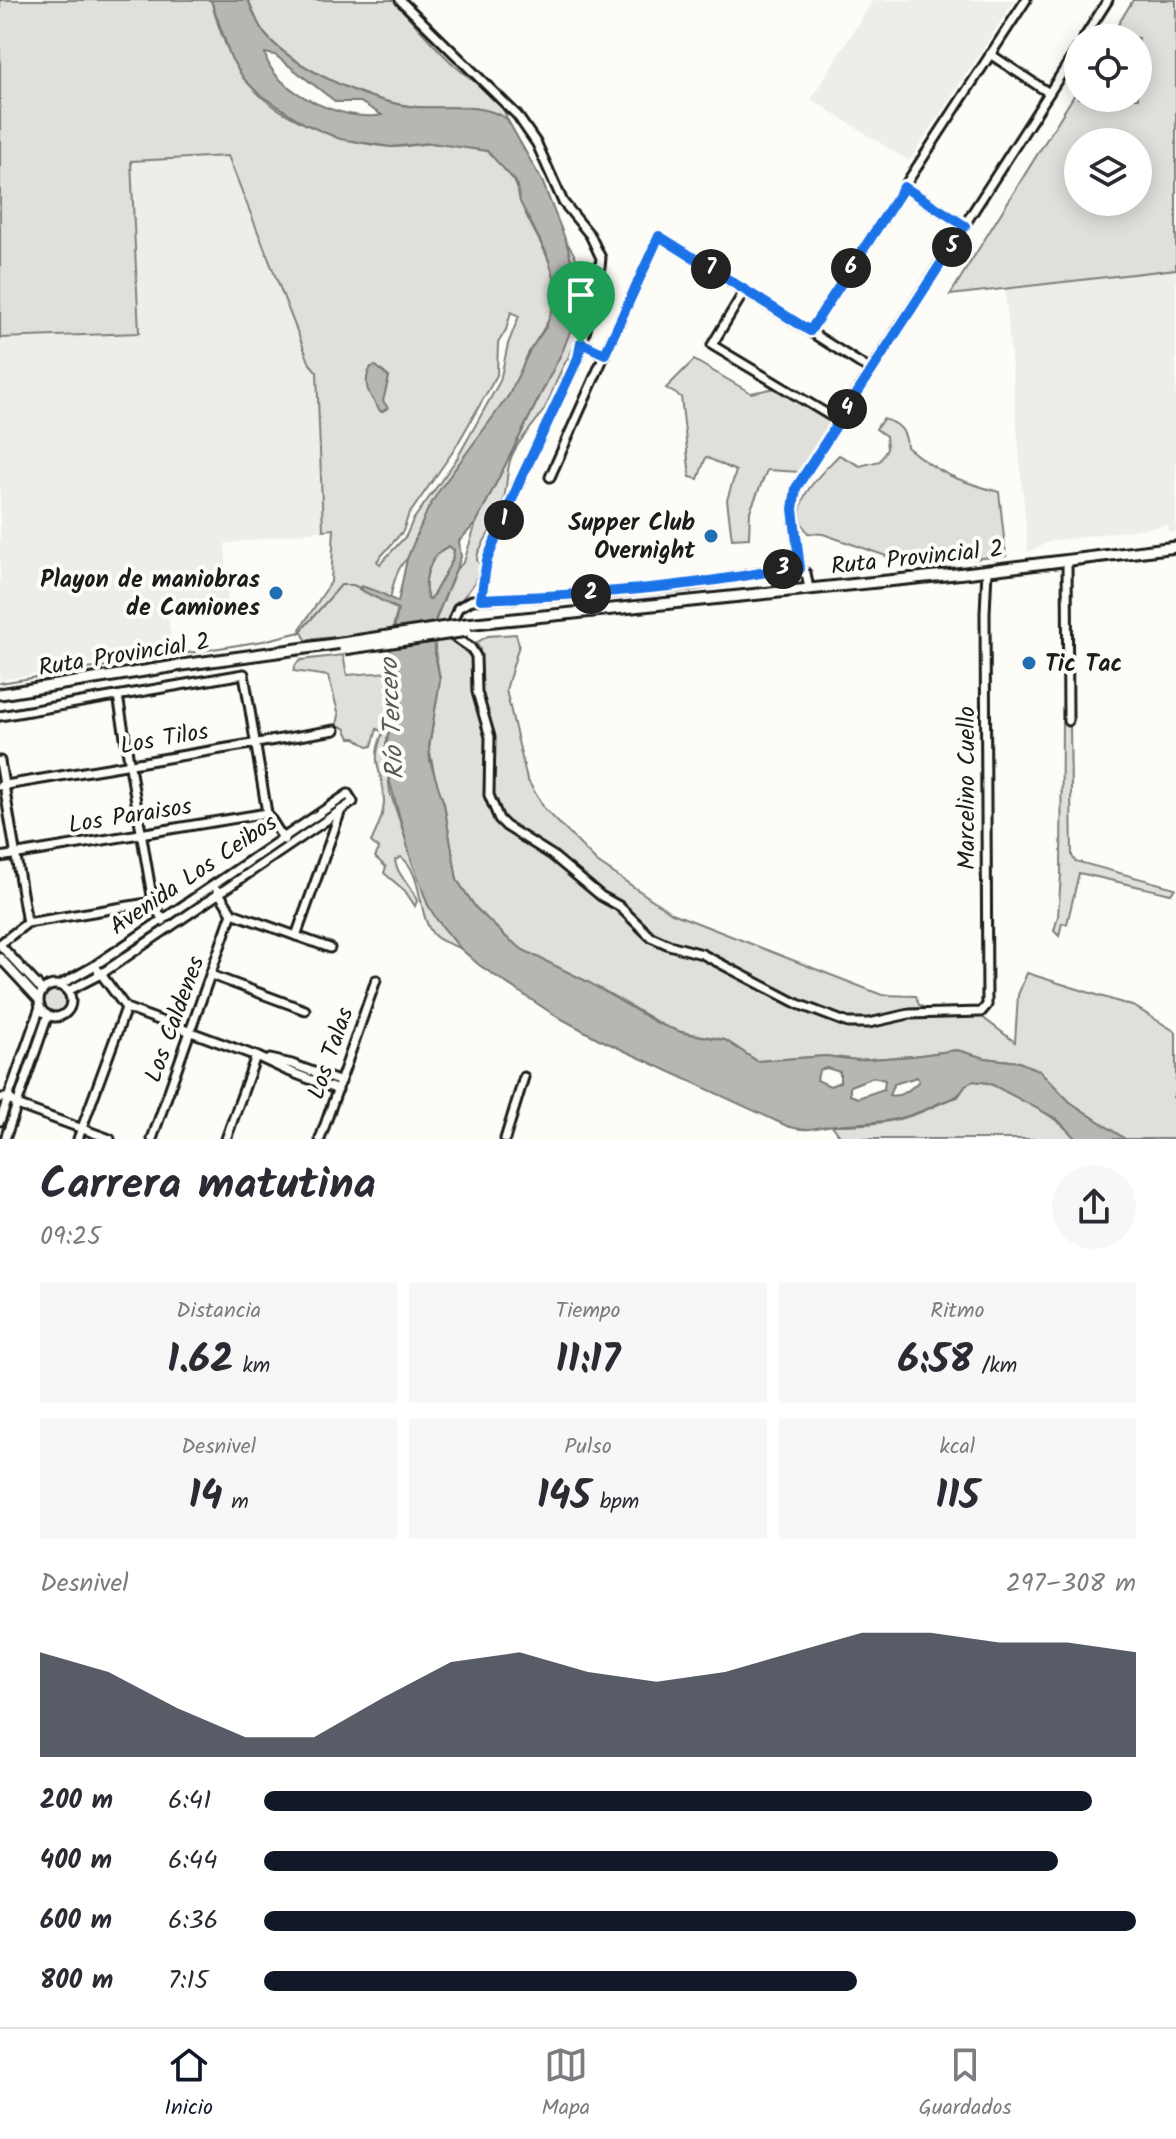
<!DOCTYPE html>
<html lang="es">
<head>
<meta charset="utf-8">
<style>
  body { margin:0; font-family:Kalam,sans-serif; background:#f7f7f7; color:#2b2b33; height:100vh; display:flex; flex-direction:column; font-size:30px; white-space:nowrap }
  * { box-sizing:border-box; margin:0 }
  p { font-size:26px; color:#7c7c81 }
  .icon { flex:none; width:44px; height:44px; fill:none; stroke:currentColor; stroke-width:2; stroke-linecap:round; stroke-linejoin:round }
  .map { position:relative; height:1139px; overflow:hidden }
  .sheet { display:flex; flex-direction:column; background:#fff; flex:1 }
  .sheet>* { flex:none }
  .fabs { position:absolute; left:1064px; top:24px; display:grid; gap:16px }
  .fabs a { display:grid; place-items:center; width:88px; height:88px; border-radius:50%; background:#fff; box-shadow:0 4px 20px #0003; font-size:40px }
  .pin { position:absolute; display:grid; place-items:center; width:68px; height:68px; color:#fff; margin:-82px -34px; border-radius:50% 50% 50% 0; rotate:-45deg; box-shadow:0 0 8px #0007 }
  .pin .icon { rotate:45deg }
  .km { position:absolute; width:40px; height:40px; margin:-20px; border-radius:50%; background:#222; color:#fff; font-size:22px; line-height:40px; text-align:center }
  .round { display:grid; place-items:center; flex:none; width:84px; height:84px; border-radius:42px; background:#f7f7f7 }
  .overview { display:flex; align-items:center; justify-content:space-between; height:136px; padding:0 40px }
  h1 { font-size:44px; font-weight:700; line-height:60px }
  .figures { display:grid; grid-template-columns:repeat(3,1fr); gap:12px; height:136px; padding:8px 40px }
  .figures div { display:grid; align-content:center; border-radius:0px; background:#f7f7f7; text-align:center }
  .figures b { font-size:40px; font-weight:700 }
  .figures small { font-size:22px; font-weight:400 }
  .figures p { font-size:22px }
  .chart { height:224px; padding:16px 40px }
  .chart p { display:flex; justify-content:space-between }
  .chart svg { width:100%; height:144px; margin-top:8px; fill:#111827; opacity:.7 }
  ul { padding:0 40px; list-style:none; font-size:26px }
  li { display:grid; grid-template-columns:128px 96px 1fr; align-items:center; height:60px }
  li i { height:20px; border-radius:10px; background:#111827 }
  .tab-bar { display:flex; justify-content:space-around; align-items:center; height:112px; border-top:2px solid #e1e1e2; background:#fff; font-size:22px; color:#7c7c81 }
  .tab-bar a { display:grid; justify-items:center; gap:4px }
  .tab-bar .active { color:#111827 }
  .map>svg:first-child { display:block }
  .built { fill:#eeede9 }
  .green { fill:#e0dfdb; stroke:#7e7e7c; stroke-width:2; fill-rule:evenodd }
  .water { fill:#b7b6b2; stroke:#797876; stroke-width:2; fill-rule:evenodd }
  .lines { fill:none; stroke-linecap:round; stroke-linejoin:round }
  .stream { stroke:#797876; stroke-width:2 }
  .minor-casing { stroke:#1c1c1c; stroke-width:13 }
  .major-casing { stroke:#1c1c1c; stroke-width:15 }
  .minor { stroke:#fdfcf7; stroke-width:7 }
  .major { stroke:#fdfcf7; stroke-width:9 }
  .major-bridge-casing { stroke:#1c1c1c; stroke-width:15; stroke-linecap:butt }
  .major-bridge { stroke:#fdfcf7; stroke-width:9 }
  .route-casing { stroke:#fff; stroke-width:16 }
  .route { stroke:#1a73e8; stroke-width:10 }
  .poi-dot { fill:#1f6fb2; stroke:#fdfcf7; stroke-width:3 }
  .labels { text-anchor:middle; stroke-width:8; stroke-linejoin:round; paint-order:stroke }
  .poi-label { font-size:24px; font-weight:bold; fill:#1c1c1c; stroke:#fdfcf7; text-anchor:end }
  .street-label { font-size:24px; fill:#1c1c1c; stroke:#fdfcf7 }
  .water-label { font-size:26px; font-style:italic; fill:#5a5a58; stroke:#fdfcf7 }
</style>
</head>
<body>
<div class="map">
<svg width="1176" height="1139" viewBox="0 0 1176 1139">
  <rect width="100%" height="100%" fill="#fdfcf7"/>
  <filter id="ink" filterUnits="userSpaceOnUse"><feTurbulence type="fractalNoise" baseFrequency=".0125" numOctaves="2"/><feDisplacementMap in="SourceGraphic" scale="16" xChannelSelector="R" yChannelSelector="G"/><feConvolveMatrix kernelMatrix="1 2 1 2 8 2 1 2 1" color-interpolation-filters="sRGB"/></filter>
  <g filter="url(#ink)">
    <g class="built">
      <polygon points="873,0 1015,0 909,161 811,99"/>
      <polygon points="228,156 310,364 317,372 323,530 225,544 228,604 167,612 173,649 0,680 0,338 139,333 131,161"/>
      <polygon points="1176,269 1176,532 1169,533 1168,525 1051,541 1028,552 1005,288"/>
    </g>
    <g class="green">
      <path d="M0,0H211C218,27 227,55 244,78C275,119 344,144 394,147C405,147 413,145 424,144C435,142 473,146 484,150C494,153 516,180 518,190C525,226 554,253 556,291C557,314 540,333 530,351C522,365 518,381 509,395C488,429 460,460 438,493C425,513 417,537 407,559C397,566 390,592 390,606L398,609L392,631L343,638L342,636L306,640L300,629L331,582L334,529L323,530L317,372L310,364L228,156L131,161L139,333L0,338ZM511,312L519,316L508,344L500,381L469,437L456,460L413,520L406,536L380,564L377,561L403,531L408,516L454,450L497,375L498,343L506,330Z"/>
      <path d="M248,0H394C412,21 430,42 450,61C465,77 503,98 507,119C482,102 446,109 417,107C371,103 293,69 264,33C257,23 253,11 248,0Z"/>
      <path d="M1133,0H1176V269L950,295L1078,89V98H1138V38H1110ZM1138,142V202H1078V142Z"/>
      <path d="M566,241C599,292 593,314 564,365C556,379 552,396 544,410C533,427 516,442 510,461C506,475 507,490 503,504C497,521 486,537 478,553L477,560L482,568C476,589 454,601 450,622L434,625L454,571L464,562L476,523L548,380L575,319L578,285Z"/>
      <polygon points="694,360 751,393 775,388 833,424 800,472 767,470 750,511 749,538 732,539 727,500 736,471 706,457 698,479 690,477 681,397 666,388"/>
      <path d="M883,419C899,423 906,430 907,447C939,474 959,481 999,492L1006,556L909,564L823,534L808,533C784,505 821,474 839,455L860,466L880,461L887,449L886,436L876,429Z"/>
      <path d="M449,546L454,550L452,561L431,599L428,600C421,581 430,554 449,546Z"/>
      <polygon points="516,634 519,645 506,690 527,779 544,808 597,862 672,913 882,995 916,996 919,1005 941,1016 982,1017 1015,1042 1018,995 1027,973 1135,1007 1176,1032 1176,1092 1173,1097 1176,1099 1176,1139 1125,1139 1070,1102 1040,1071 1019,1062 985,1058 957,1050 913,1056 857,1060 826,1056 757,1061 725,1040 671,1030 608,993 523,950 506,937 476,908 457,880 444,804 436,783 429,747 440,680 434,641 451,639 479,664 480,649 476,643 488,636"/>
      <path d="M343,655L347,675L390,672L394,708L385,750L390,792L428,905L460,948C453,945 442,942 436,937C417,921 424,873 401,857L395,860C396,875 413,886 417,901L415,906L405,891L384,873L386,867L375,857L379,849L371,842C377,829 384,815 384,800C383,768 369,766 383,732L377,729L372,746L369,747L355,738H350L345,728L337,725L339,715L328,676L293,671L296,664L301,660Z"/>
      <polygon points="1066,721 1070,725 1072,856 1075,861 1175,888 1171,894 1079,873 1067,924 1062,923 1059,936 1054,931 1058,916 1061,875 1062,722"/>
      <circle cx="55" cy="1001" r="16"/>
      <path d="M973,1081C1000,1081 1059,1118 1076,1139H842L832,1125C861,1125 888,1124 916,1114C930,1109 943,1101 958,1097L966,1085Z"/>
    </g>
    <g class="water">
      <path d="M211,0H248C253,11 257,23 264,33C294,69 371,103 417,107C446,109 482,102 507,119L542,181L566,241L578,285L579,297L575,319L563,350L476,523L459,541L461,557L434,623L435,654L440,680L429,747L430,761L444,804L457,880L476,908L506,937L523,950L588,982L659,1024L684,1033L725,1040L757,1061L826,1056L857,1060L913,1056L957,1050L985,1058L1019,1062L1040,1071L1070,1102L1125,1139H1076L1057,1119L989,1083L973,1081L966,1085C956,1101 952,1097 937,1104C898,1124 876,1122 835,1125C813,1127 811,1133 787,1126L599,1039L556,1016L479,965L460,948L437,920L428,905L411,859L386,768L385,750L394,708L389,658L398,609L359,589L361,586L379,592L398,602L407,559L427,511L438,492L509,395L530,350L546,327L556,298L554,277L546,252L520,202L516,182L487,151L431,143L391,147L340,139L305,124L258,93L244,79L231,58ZM265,53L275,55L336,102H360L382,115C347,123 271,92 265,53ZM449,546L454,550L452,561L431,599H428C421,581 430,554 449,546ZM827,1068L840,1072V1082L830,1086L817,1080L819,1070ZM873,1077L885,1080L884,1089L858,1098L850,1095V1086ZM917,1077L919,1081C911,1089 901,1098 889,1095L894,1084Z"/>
      <path d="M376,366L389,377L383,401L388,408L381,412C372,399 360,386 371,367Z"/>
    </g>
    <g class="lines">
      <g class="stream">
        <polyline points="299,633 341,585 353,585 362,589"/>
        <polyline points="0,683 263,641 300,632"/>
      </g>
      <g class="minor-casing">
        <g id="minor">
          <polyline points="400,0 517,115 537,144 563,202 590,235 601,258 598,287 578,358 519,483 487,560 481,599"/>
          <polyline points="1084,38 1108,0"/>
          <polyline points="990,54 1049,93"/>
          <polyline points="904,187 965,226"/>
          <polyline points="745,290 712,345 839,421"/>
          <polyline points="810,331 1026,0"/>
          <polyline points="581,343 605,354 659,236 872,371"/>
          <polyline points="550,477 605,354"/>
          <polyline points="1067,560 1068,721"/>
          <polyline points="800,569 793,509 796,488 1078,48"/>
          <polyline points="452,623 458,608 472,600 595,594 690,585 794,567 806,573 809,589"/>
          <polyline points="455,637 471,648 476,656 477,692 490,737 489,795 499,819 506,826 552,855 601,896 619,906 651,937 669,945 702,954 798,1004 848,1023 869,1023 909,1014 981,1012 987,1005 985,613 987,570"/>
          <polyline points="118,696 153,902 163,921"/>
          <polyline points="0,716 244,674 267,813 284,840"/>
          <polyline points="0,761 27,923"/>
          <polyline points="0,786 335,730"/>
          <polyline points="0,857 267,813"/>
          <polyline points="217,890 232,913 330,948"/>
          <polyline points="296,936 341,810"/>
          <polyline points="0,944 27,923 153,902"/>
          <polyline points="0,945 42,990"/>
          <polyline points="0,958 38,999"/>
          <polyline points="98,970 126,1008 256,1056 288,1071 338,1090"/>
          <polyline points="211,975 305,1010"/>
          <circle cx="55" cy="1001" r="16"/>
          <polyline points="60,985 94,966 348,794 353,802 101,974 68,991"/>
          <polyline points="270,1059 292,1064 341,1082"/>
          <polyline points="0,1098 9,1098 17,1105 110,1139"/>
          <polyline points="0,1121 40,1007"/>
          <polyline points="5,1139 48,1015"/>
          <polyline points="78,1139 126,1008"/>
          <polyline points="152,1139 232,913"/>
          <polyline points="226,1139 256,1056"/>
          <polyline points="320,1139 376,980"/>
          <polyline points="505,1139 524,1077"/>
        </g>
      </g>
      <g class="major-casing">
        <g id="major">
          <polyline points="466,624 965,573 1176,547"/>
          <polyline points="0,694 182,665 342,643"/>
        </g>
      </g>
      <use href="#minor" class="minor"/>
      <use href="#major" class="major"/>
      <g class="major-bridge-casing">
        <g id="major-bridge">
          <polyline points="342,643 466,624"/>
          <polyline points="344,649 467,631"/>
        </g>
      </g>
      <use href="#major-bridge" class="major-bridge"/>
    </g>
  </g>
  <g class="lines" filter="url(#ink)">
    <g class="route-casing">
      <path id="route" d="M904,187L965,226L796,488L793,509L800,569L788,568C686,588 584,595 481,599L487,560L519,483L578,358L581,343L605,354L659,236L810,331Z"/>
    </g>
    <use href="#route" class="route"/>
  </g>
  <g class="poi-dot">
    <circle cx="711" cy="536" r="8"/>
    <circle cx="276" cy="593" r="8"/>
    <circle cx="1029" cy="663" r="8"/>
  </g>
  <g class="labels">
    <g class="poi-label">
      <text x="695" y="530">Supper Club<tspan x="695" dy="28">Overnight</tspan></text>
      <text x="260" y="587">Playon de maniobras<tspan x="260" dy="28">de Camiones</tspan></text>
      <text x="1045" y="671" text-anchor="start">Tic Tac</text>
    </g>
    <g class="street-label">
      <text transform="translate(917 557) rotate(-6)" y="8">Ruta Provincial 2</text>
      <text transform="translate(124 654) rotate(-9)" y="8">Ruta Provincial 2</text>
      <text transform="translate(164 738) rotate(-10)" y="8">Los Tilos</text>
      <text transform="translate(966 788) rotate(-90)" y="8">Marcelino Cuello</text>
      <text transform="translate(130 815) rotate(-9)" y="8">Los Paraisos</text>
      <text transform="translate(193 874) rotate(-34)" y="8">Avenida Los Ceibos</text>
      <text transform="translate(174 1019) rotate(-70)" y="8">Los Caldenes</text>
      <text transform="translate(330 1053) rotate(-71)" y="8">Los Talas</text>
    </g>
    <g class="water-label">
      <text transform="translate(391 719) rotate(-93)" y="9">Río Tercero</text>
    </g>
  </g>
</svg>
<div class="fabs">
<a><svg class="icon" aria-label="locate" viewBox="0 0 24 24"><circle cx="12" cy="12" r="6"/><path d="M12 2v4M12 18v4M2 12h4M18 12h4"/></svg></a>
<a><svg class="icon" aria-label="layers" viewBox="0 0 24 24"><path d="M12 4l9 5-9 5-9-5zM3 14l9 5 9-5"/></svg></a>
</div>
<div class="pin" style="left:581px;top:343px;background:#1e9e55"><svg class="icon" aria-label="arrive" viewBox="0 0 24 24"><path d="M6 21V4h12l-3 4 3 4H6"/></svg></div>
<b class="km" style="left:504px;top:520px">1</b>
<b class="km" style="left:591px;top:594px">2</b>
<b class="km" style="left:783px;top:569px">3</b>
<b class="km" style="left:847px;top:409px">4</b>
<b class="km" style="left:952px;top:247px">5</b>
<b class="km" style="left:851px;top:268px">6</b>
<b class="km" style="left:711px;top:269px">7</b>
</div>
<section class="sheet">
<div class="overview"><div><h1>Carrera matutina</h1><p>09:25</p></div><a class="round"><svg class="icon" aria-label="share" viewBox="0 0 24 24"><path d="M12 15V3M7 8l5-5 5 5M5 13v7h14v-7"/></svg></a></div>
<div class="figures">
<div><p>Distancia</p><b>1.62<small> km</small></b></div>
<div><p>Tiempo</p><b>11:17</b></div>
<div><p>Ritmo</p><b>6:58<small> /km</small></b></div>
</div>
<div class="figures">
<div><p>Desnivel</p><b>14<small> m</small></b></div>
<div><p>Pulso</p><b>145<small> bpm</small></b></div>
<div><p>kcal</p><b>115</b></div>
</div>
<div class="chart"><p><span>Desnivel</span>297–308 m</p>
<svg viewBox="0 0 160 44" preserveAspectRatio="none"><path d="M0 44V12L10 18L20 29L30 38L40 38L50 26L60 15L70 12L80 18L90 21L100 18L110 12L120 6L130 6L140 9L150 9L160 12V44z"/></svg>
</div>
<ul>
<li><b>200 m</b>6:41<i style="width:95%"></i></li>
<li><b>400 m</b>6:44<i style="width:91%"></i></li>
<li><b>600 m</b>6:36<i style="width:100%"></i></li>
<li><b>800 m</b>7:15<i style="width:68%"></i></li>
</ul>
</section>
<nav class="tab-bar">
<a class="active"><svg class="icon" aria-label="home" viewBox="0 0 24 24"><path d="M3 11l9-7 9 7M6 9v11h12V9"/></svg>Inicio</a>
<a><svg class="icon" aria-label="map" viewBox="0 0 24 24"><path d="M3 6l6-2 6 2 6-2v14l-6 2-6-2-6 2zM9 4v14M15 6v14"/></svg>Mapa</a>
<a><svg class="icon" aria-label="saved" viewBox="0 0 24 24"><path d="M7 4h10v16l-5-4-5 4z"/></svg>Guardados</a>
</nav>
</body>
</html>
